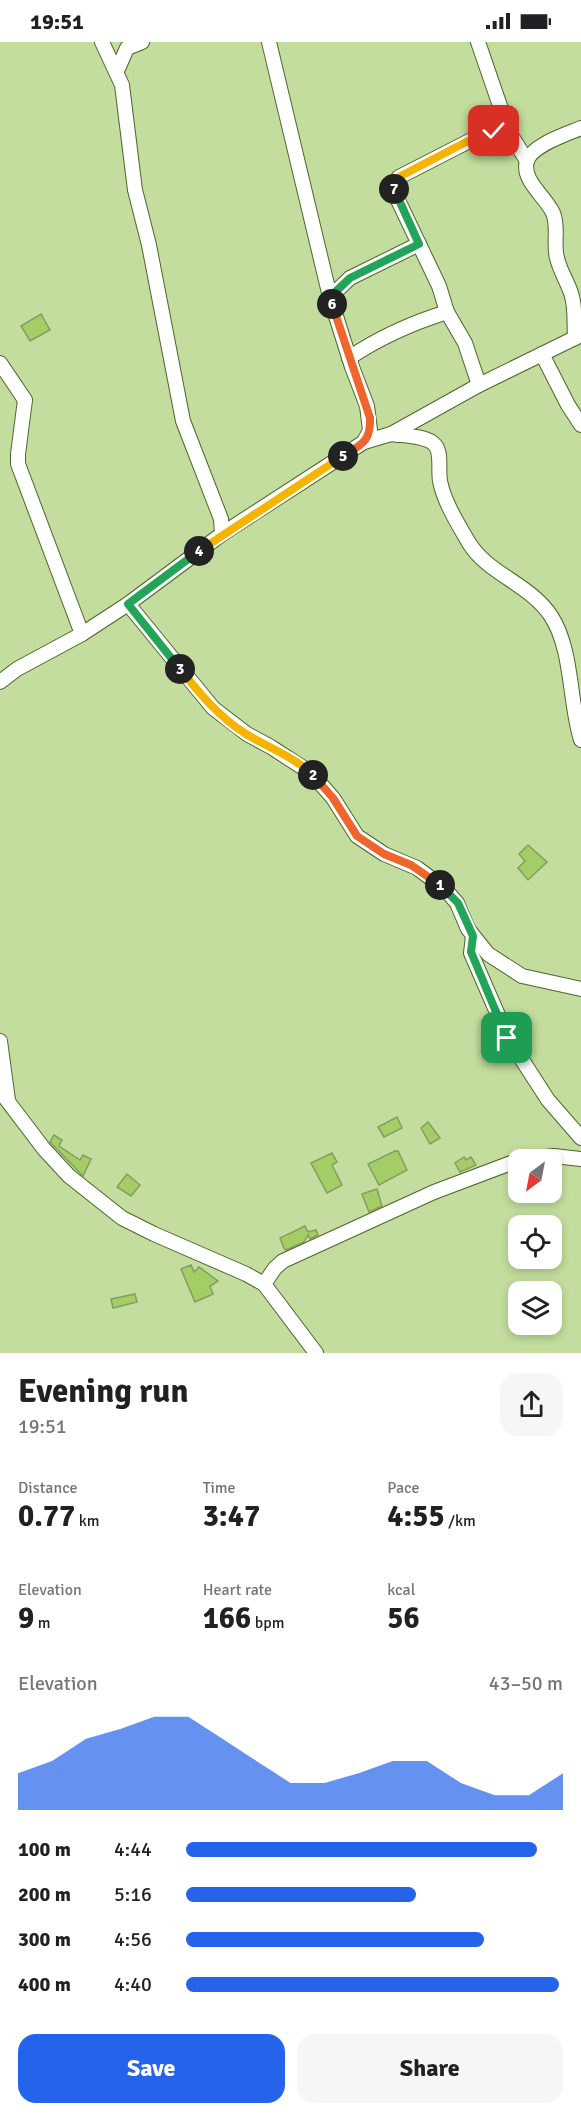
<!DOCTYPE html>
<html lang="en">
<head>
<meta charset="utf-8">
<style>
  body { margin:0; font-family:Signika,sans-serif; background:#f6f6f6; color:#202124; height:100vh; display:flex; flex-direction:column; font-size:22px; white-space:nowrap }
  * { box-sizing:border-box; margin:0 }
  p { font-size:20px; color:#757577 }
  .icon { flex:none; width:33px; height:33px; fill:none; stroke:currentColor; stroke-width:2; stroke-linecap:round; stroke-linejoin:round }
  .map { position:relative; height:1311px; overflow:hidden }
  .details { display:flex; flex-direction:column; background:#fff; flex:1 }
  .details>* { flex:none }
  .needle { width:39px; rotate:212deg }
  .tools { position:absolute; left:508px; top:1107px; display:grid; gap:12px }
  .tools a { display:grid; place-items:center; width:54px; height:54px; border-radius:12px; background:#fff; box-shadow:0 3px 9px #0003; font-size:30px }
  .pin { position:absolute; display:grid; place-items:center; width:51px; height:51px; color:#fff; margin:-26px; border-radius:12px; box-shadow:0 3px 9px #0006 }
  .km { position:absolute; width:30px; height:30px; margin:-15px; border-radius:50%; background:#222; color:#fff; font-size:16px; line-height:30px; text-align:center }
  .round { display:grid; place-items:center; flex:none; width:63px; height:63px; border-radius:18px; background:#f6f6f6 }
  .overview { display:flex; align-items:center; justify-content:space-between; height:102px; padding:0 18px }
  h1 { font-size:33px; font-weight:800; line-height:45px }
  .stats { display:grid; grid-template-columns:repeat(3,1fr); gap:9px; height:102px; padding:6px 18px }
  .stats div { display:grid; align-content:center }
  .stats b { font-size:30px; font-weight:800 }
  .stats small { font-size:16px; font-weight:400 }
  .stats p { font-size:16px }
  .chart { height:168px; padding:12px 18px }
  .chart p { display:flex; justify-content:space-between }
  .chart svg { width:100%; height:108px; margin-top:6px; fill:#2563eb; opacity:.7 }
  .cta { display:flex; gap:12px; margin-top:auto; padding:12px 18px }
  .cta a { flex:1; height:69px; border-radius:18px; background:#2563eb; color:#fff; font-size:24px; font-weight:800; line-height:69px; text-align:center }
  .cta a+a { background:#f6f6f6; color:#202124 }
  ul { padding:0 18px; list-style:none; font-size:20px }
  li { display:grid; grid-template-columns:96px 72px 1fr; align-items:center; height:45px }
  li i { height:15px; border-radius:8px; background:#2563eb }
  .status { display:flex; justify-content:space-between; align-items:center; height:42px; padding:0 30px; background:#fff; direction:ltr }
  .status svg { height:16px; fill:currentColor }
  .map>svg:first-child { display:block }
  .building { fill:#a5cd65; stroke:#849d60; stroke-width:1.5 }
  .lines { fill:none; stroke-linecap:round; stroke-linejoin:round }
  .minor-casing { stroke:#4f6529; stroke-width:16 }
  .minor { stroke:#fff; stroke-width:14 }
  .split-1-casing { stroke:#fff; stroke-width:12 }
  .split-2-casing { stroke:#fff; stroke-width:12 }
  .split-3-casing { stroke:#fff; stroke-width:12 }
  .split-4-casing { stroke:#fff; stroke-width:12 }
  .split-5-casing { stroke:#fff; stroke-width:12 }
  .split-6-casing { stroke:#fff; stroke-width:12 }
  .split-7-casing { stroke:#fff; stroke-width:12 }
  .split-8-casing { stroke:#fff; stroke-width:12 }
  .split-1 { stroke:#22a559; stroke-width:8 }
  .split-2 { stroke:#f0652b; stroke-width:8 }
  .split-3 { stroke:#f5b400; stroke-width:8 }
  .split-4 { stroke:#22a559; stroke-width:8 }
  .split-5 { stroke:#f5b400; stroke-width:8 }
  .split-6 { stroke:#f0652b; stroke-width:8 }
  .split-7 { stroke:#22a559; stroke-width:8 }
  .split-8 { stroke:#f5b400; stroke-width:8 }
</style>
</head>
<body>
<div class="status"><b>19:51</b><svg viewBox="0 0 49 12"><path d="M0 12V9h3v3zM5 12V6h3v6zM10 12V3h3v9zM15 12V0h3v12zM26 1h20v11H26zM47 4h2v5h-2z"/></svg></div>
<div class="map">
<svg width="581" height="1311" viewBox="0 0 581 1311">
  <rect width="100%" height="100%" fill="#c2dd9d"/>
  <g class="building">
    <polygon points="41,272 50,288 30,299 21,284"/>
    <polygon points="528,803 547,820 528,838 518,826 525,819 519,812"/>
    <polygon points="397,1075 402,1086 384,1095 378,1085"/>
    <polygon points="428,1080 440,1096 430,1102 421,1086"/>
    <polygon points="54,1093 62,1098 59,1104 80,1118 83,1113 91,1117 83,1134 50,1100"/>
    <polygon points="395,1109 398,1109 407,1128 379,1143 368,1122"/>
    <polygon points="332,1111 337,1120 332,1123 342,1143 327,1151 311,1121"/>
    <polygon points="464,1115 466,1118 471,1115 476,1123 460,1130 455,1121"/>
    <polygon points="127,1132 140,1143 131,1154 117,1145"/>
    <polygon points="377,1147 382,1164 369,1170 362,1152"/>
    <polygon points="305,1184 308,1190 316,1188 318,1193 310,1197 308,1193 304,1200 286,1208 284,1206 280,1196"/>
    <polygon points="191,1223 194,1230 199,1225 218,1239 210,1244 213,1252 195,1260 181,1227"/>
    <polygon points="135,1252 137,1260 113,1266 111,1257"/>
  </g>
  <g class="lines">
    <g class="minor-casing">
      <g id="minor">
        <polyline points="102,0 122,43 135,148 149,203 183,379 221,477 222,492"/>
        <polyline points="269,0 330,255 352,325 367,364 370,388 364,400"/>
        <polyline points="478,0 509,90 527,119"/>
        <polyline points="117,29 127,6 142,0"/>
        <polyline points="330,255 350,236 419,202"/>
        <path d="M575,296C574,281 576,265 571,251C567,239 560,229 557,216C553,202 559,185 553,171C546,155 521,138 527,119C532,103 567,92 581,86"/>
        <polyline points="542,312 568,363 581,383"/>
        <path d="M349,316C380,295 412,281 447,270"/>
        <polyline points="0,321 25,358 18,412 18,422 82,592"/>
        <polyline points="479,343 465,301 447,270 439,244 396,154 394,144 399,135 481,93 494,89 509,90"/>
        <path d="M391,392C403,394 426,393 435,403C442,411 438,428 440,439C444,460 458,482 469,501C488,532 530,542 551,574C573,608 569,660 581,698"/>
        <polyline points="128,562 213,666 247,692 271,705 311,731 333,756 357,794 384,812 417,826 444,846 457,861 468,887 488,912 522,934 581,947"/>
        <polyline points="0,640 17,627 82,592 128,562 222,492 364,400 391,392 479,343 581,293"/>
        <polyline points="473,894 471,911 508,996 548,1058 581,1096"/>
        <polyline points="0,999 8,1058"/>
        <polyline points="0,1049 44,1107 69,1134 122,1176 154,1192 246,1232 264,1242 316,1311"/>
        <polyline points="521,1118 554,1114 581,1117"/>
        <polyline points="264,1242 275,1226 283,1219 434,1150 519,1118"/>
      </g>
    </g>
    <use href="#minor" class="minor"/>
  </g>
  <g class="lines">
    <g class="split-1-casing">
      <polyline id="split-1" points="440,843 458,861 473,894 471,910 507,996"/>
    </g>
    <g class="split-2-casing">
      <polyline id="split-2" points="313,733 333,756 357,794 384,812 411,823 440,843"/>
    </g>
    <g class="split-3-casing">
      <path id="split-3" d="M180,627C200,652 219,675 246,692C269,706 294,715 313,733"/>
    </g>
    <g class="split-4-casing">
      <polyline id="split-4" points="180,627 128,562 199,509"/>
    </g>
    <g class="split-5-casing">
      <polyline id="split-5" points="199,509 343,414"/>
    </g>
    <g class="split-6-casing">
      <path id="split-6" d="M332,262L370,376C371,400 361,403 343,414"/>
    </g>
    <g class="split-7-casing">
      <polyline id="split-7" points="332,262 330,255 350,236 419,202 394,147"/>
    </g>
    <g class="split-8-casing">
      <polyline id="split-8" points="394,147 395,139 399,135 466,100 494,89"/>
    </g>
    <use href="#split-1" class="split-1"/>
    <use href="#split-2" class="split-2"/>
    <use href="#split-3" class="split-3"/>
    <use href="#split-4" class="split-4"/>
    <use href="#split-5" class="split-5"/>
    <use href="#split-6" class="split-6"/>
    <use href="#split-7" class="split-7"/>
    <use href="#split-8" class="split-8"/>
  </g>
</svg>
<div class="tools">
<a><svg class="needle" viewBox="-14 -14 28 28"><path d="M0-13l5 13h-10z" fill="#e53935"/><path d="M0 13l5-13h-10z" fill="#757577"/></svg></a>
<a><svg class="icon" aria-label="locate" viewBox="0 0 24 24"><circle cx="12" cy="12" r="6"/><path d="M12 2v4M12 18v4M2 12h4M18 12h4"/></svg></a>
<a><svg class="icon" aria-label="layers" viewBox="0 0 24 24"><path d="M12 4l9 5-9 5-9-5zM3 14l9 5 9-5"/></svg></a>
</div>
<div class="pin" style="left:507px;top:996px;background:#1e9e55"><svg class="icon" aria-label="arrive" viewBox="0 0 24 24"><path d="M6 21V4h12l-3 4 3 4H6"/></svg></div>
<div class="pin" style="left:494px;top:89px;background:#d93025"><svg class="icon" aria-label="check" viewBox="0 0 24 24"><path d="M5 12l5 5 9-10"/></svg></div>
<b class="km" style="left:440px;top:843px">1</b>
<b class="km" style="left:313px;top:733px">2</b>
<b class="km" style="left:180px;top:627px">3</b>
<b class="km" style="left:199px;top:509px">4</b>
<b class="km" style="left:343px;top:414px">5</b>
<b class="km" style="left:332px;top:262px">6</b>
<b class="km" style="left:394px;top:147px">7</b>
</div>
<section class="details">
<div class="overview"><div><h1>Evening run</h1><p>19:51</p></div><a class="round"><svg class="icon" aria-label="share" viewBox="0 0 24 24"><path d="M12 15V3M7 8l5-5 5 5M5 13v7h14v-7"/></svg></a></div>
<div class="stats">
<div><p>Distance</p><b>0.77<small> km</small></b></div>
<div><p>Time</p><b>3:47</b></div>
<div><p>Pace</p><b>4:55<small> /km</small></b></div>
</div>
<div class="stats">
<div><p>Elevation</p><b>9<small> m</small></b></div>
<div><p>Heart rate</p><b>166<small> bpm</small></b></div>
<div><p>kcal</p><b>56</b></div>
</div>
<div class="chart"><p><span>Elevation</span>43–50 m</p>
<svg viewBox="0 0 160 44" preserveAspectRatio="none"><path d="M0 44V29L10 24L20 15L30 11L40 6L50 6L60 15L70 24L80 33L90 33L100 29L110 24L120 24L130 33L140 38L150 38L160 29V44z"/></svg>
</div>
<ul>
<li><b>100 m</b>4:44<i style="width:93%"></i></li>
<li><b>200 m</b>5:16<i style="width:61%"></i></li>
<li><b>300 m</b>4:56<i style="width:79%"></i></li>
<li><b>400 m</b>4:40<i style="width:99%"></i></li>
</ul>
<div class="cta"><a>Save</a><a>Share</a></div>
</section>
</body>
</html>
